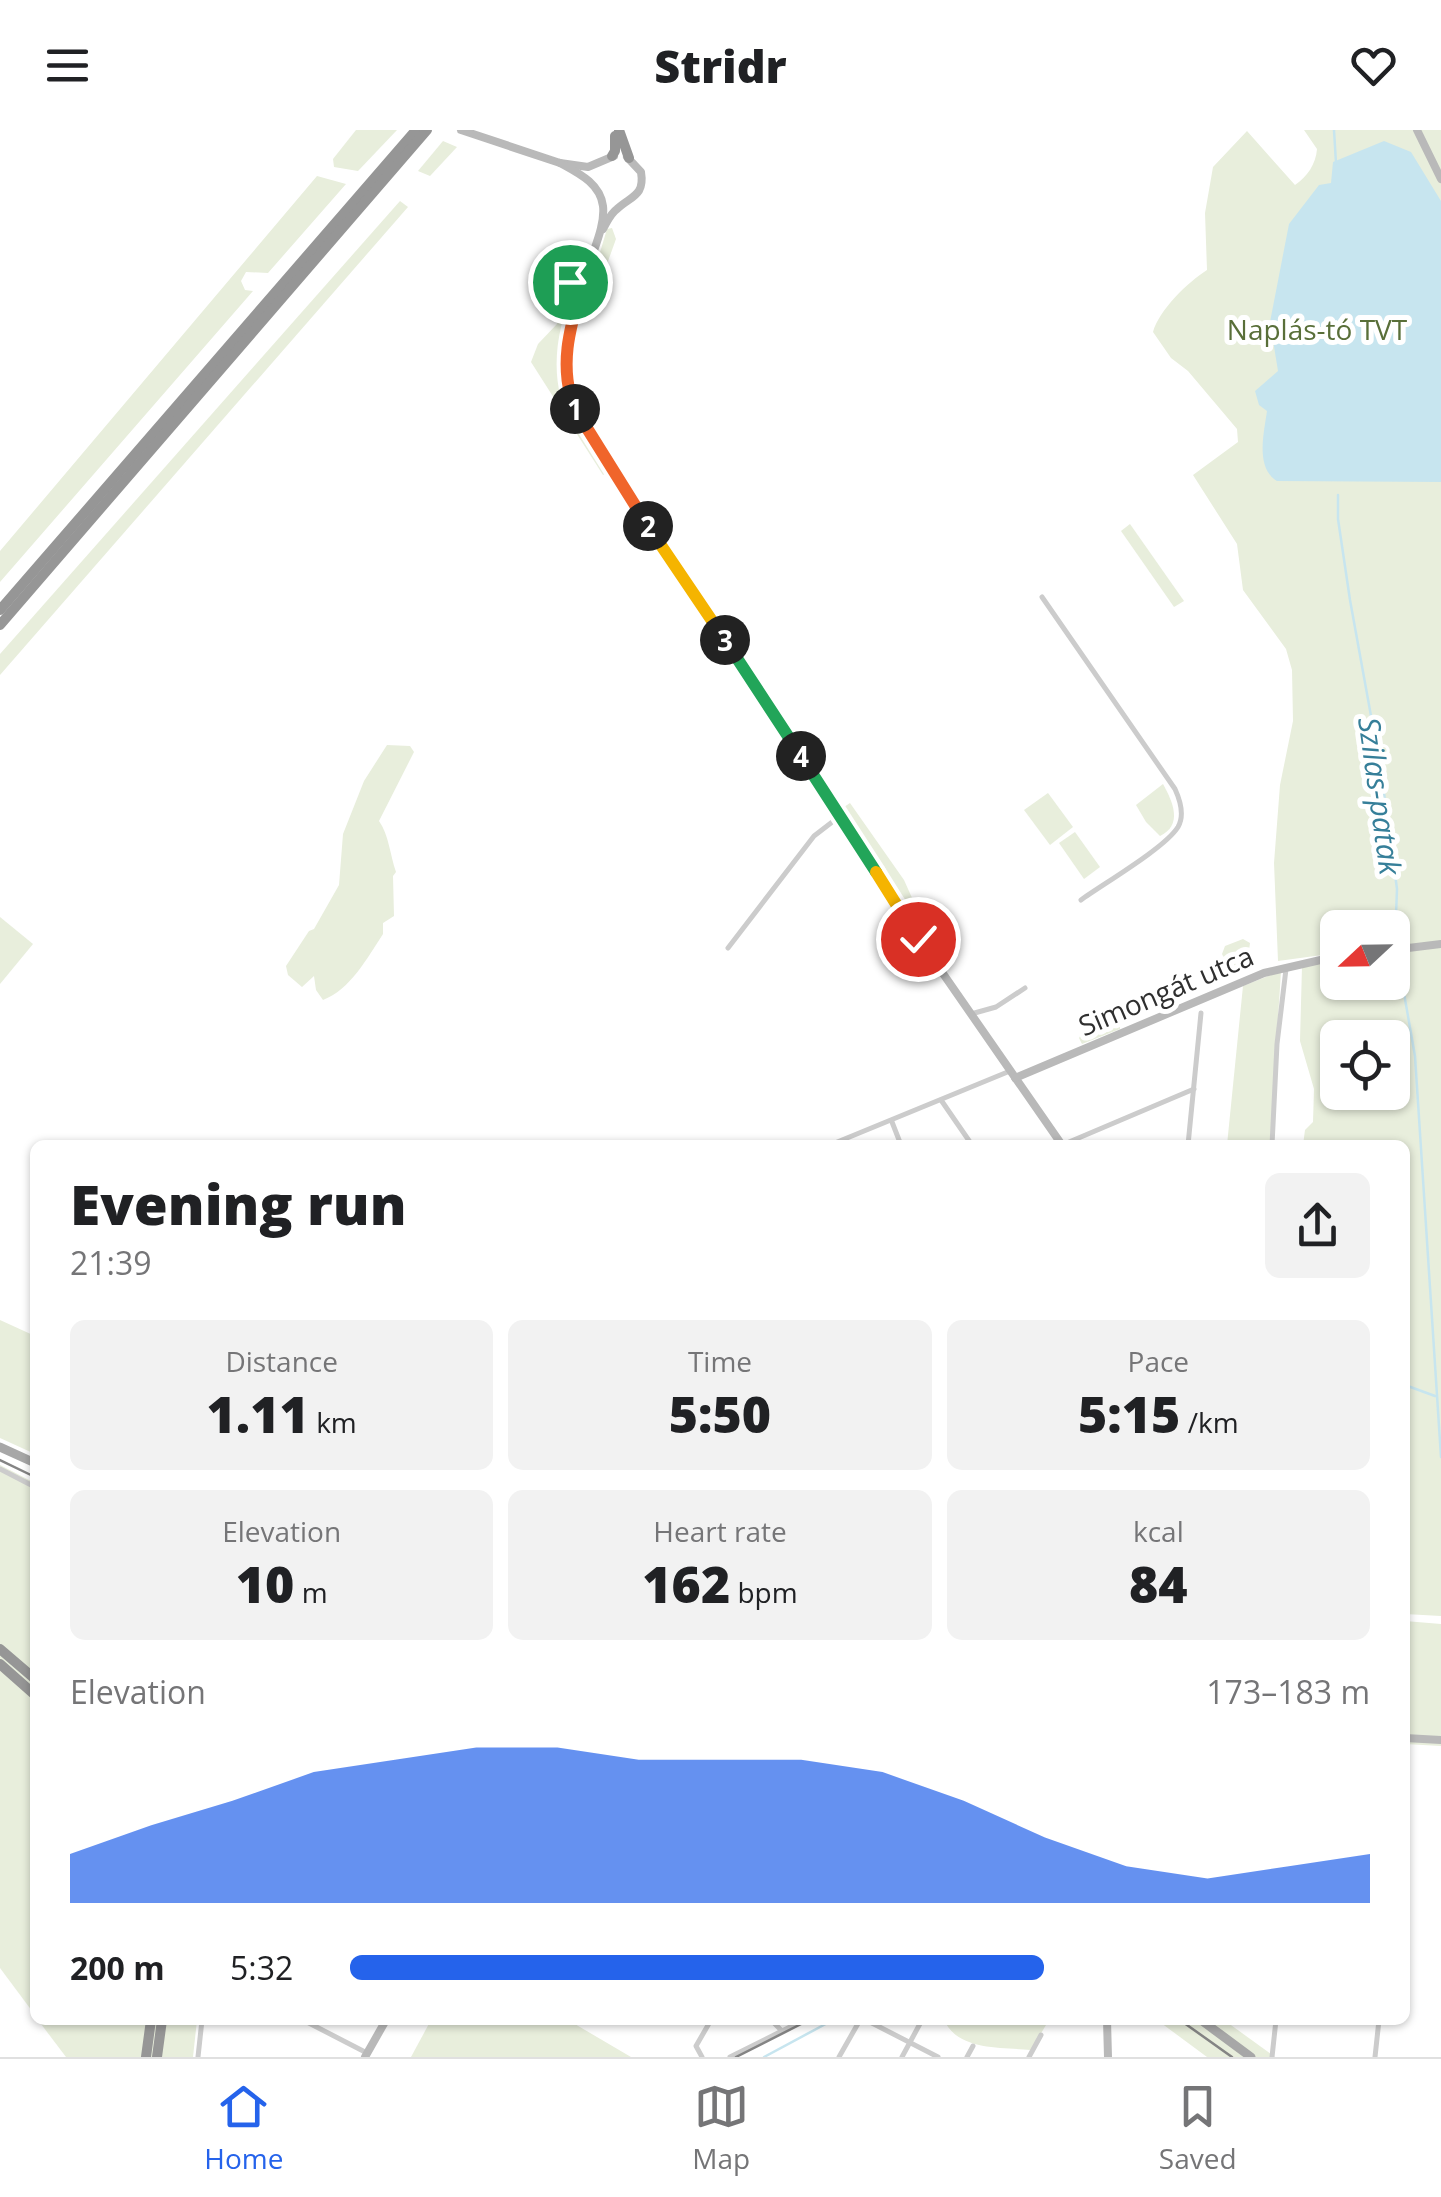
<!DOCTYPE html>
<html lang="en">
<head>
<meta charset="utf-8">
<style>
  body { margin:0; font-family:"Open Sans",sans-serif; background:#f2f2f2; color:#202124; height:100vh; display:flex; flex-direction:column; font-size:38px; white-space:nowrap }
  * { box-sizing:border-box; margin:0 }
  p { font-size:32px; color:#757577 }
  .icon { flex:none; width:55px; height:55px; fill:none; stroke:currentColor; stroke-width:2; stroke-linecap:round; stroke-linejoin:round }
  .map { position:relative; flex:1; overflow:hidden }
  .drawer { position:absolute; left:30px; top:1010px; width:1380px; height:885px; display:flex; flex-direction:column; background:#fff; border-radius:15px; box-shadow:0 2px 8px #0004 }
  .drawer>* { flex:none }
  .needle { width:65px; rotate:248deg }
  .buttons { position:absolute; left:1320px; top:780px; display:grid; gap:20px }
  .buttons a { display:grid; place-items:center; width:90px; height:90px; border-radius:15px; background:#fff; box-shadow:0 2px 8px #0004; font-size:50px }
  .pin { position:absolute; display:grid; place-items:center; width:85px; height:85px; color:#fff; margin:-42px; border:5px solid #fff; border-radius:50%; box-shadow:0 2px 10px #0007 }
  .km { position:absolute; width:50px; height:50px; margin:-25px; border-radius:50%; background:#222; color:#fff; font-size:28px; line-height:50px; text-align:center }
  .round { display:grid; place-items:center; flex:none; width:105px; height:105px; border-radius:15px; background:#f2f2f2 }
  .headline { display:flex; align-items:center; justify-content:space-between; height:170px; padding:0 40px }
  h1 { font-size:55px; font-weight:800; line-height:75px }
  .metrics { display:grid; grid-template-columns:repeat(3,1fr); gap:15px; height:170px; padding:10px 40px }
  .metrics div { display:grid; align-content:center; border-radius:15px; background:#f2f2f2; text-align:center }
  .metrics b { font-size:50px; font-weight:800 }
  .metrics small { font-size:28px; font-weight:400 }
  .metrics p { font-size:28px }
  .chart { height:280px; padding:20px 40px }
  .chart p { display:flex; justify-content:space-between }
  .chart svg { width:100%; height:180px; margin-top:10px; fill:#2563eb; opacity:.7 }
  ul { padding:0 40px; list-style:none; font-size:32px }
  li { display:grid; grid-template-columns:160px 120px 1fr; align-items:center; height:75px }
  li i { height:25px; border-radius:12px; background:#2563eb }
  header { display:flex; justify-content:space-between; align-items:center; height:130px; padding:0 40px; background:#fff; font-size:45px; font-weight:800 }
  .menu { display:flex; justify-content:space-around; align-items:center; height:140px; border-top:2px solid #e0e0e0; background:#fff; font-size:28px; color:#757577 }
  .menu a { display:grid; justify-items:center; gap:5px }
  .menu .active { color:#2563eb }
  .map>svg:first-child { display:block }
  .green { fill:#e8eedc; fill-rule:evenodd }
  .water { fill:#c7e5ef }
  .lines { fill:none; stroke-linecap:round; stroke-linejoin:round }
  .stream { stroke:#c7e5ef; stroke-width:2.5 }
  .street { stroke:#ccc; stroke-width:5 }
  .secondary { stroke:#b9b9b9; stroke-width:8 }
  .primary { stroke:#a7a7a7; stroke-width:9 }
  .highway { stroke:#969696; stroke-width:10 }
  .tram { stroke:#848484; stroke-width:2.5 }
  .split-1-casing { stroke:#fff; stroke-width:20 }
  .split-2-casing { stroke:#fff; stroke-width:20 }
  .split-3-casing { stroke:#fff; stroke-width:20 }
  .split-4-casing { stroke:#fff; stroke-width:20 }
  .split-5-casing { stroke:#fff; stroke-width:20 }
  .split-6-casing { stroke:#fff; stroke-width:20 }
  .split-1 { stroke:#f0652b; stroke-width:12 }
  .split-2 { stroke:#f0652b; stroke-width:12 }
  .split-3 { stroke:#f5b400; stroke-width:12 }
  .split-4 { stroke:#22a559; stroke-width:12 }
  .split-5 { stroke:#22a559; stroke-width:12 }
  .split-6 { stroke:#f5b400; stroke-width:12 }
  .labels { text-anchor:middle; stroke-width:10; stroke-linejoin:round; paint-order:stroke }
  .park-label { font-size:28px; fill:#596f39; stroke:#fff }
  .street-label { font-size:28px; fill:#2f2f2f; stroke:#fff }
  .water-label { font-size:30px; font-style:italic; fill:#367f99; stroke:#fff }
</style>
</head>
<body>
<header><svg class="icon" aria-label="menu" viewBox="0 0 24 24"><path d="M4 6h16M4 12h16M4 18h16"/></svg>Stridr<svg class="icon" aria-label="heart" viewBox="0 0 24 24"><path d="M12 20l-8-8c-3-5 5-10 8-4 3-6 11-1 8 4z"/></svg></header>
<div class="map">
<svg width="1441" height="1927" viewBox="0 0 1441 1927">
  <rect width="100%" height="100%" fill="#fff"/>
  <g class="green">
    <polygon points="356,0 397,0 358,41 334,37 333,29"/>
    <path d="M1304,0H1441V1486L1405,1484V1015H1303L1305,1000L1313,992L1314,959L1300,911L1302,836L1336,830L1338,852H1392V798H1338L1337,823L1278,831L1274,733L1280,655L1293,591L1292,540L1286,519L1243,460L1237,414L1193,345L1238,312L1237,299L1188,241L1171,228L1153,202C1159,180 1188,152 1207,140L1205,83L1213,37L1247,1L1295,55C1307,47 1316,34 1317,19ZM1338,908H1392V962H1338Z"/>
    <polygon points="443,11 457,17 430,46 418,41"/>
    <polygon points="317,46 346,54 268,143 246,142 241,151 245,160 253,161 0,452 0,421"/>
    <polygon points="400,71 408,77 0,545 0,524"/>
    <polygon points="612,98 616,109 607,134 595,139 607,99"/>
    <path d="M574,158C574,174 564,193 561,211C554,264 579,301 606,343L603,345L531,232L538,214L557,194L571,159Z"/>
    <polygon points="1130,394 1184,471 1174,477 1121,401"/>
    <path d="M387,615L410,616L414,622L379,691C389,705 390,725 396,742L393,746L394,786L383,793V804C368,827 350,860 323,870L316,860L314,846L302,857L288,845L286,836L309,801L314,799L339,755L343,704L364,651Z"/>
    <path d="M1163,654C1173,672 1183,695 1160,706L1146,692L1136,675Z"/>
    <polygon points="1048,663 1073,697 1050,715 1024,680"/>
    <polygon points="850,673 904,750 917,779 947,825 939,829 841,679"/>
    <polygon points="1075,702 1100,737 1084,749 1059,713"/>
    <polygon points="0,787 33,814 0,854"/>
    <polygon points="1243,809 1250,813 1248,828 1234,837 1228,836 1222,824 1225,816"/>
    <polygon points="1281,841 1270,1015 1227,1015 1243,856"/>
    <polygon points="1111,888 1120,890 1120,899 1082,914 1079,908 1084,900 1103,895"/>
    <polygon points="0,1190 35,1206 35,1324 0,1308"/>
    <polygon points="0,1335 35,1353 35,1885 0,1838"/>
    <polygon points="1405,1491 1441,1494 1441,1616 1405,1614"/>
    <polygon points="38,1890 197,1890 193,1927 66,1927"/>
    <polygon points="431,1890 568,1890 631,1927 411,1927"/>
    <path d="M944,1890H1049L1031,1920C1001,1917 958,1921 944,1890Z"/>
    <polygon points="1157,1890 1224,1890 1275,1927 1207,1927"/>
  </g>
  <path class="water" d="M1384,11L1411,22L1441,71V352L1277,351C1255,338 1264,303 1267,281L1259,275L1255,261L1278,241L1270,192L1289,94L1319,55L1331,53L1333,32Z"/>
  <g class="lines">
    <g class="stream">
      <polyline points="1334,0 1336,33"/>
      <polyline points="1338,365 1338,389 1350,470 1381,641 1397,759 1395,812 1415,926 1441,1327"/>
      <polyline points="1405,1255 1435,1266"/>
      <polyline points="1081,1890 1085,1893"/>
      <polyline points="764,1927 833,1890"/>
    </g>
    <g class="street">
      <polyline points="562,174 571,152 582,156"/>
      <path d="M1042,467L1175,659C1180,670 1185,685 1178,697C1165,718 1103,754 1081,770"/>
      <polyline points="728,818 814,706 840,686"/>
      <polyline points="971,884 996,877 1025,858"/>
      <polyline points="941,970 972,1015"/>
      <polyline points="892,992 901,1015"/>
      <polyline points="830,1015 1010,941"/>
      <polyline points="1062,1015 1194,959"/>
      <polyline points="1188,1015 1201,883"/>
      <polyline points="1272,1015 1277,914 1286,839"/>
      <polyline points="0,1339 35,1357"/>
      <polyline points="303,1890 367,1923"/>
      <polyline points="771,1890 782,1901"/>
      <polyline points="866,1890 938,1927"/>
      <polyline points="198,1927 202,1890"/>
      <polyline points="702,1927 696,1916 711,1890"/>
      <polyline points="730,1927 804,1890"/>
      <polyline points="839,1927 860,1890"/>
      <polyline points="902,1927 922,1890"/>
      <polyline points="967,1927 973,1916"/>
      <polyline points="1029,1927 1041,1905"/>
      <polyline points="1272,1927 1276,1890"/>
      <polyline points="1375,1927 1379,1890"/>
    </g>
    <g class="secondary">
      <polyline points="461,0 560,33 588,37 614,26"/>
      <polyline points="1417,0 1441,49"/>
      <path d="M560,33C578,43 600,53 603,76C605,93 596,114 591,129C572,187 554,231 580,290L919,809L1062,1015"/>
      <path d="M603,99C607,92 610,84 617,79C631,66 645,66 641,42L627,27"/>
      <polyline points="1392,820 1441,814"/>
      <polyline points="1015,948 1264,843 1338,826"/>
      <polyline points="1405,1608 1441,1610"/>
      <polyline points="1107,1890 1108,1927"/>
      <polyline points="365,1927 386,1890"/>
    </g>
    <g class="primary">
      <polyline points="0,1317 35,1333"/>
      <polyline points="1201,1890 1251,1927"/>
    </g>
    <g class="highway">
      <polyline points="619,0 629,28"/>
      <polyline points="612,26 615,21 615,6"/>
      <polyline points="0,480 416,0"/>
      <polyline points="0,495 427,0"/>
      <polyline points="0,1519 35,1549"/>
      <polyline points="0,1534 35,1565"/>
      <polyline points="146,1927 151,1890"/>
      <polyline points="157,1927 162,1890"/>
    </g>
    <g class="tram">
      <polyline points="0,1330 35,1347"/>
      <polyline points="1180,1890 1232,1927"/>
      <polyline points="736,1927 809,1890"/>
    </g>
  </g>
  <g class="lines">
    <g class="split-1-casing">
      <path id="split-1" d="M570,152L582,156C570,197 558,237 575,279"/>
    </g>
    <g class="split-2-casing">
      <polyline id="split-2" points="575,279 648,396"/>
    </g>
    <g class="split-3-casing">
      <polyline id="split-3" points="648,396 725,510"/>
    </g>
    <g class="split-4-casing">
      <polyline id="split-4" points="725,510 801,626"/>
    </g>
    <g class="split-5-casing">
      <polyline id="split-5" points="801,626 876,742"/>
    </g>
    <g class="split-6-casing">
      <polyline id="split-6" points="876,742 918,809"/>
    </g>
    <use href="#split-1" class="split-1"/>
    <use href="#split-2" class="split-2"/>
    <use href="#split-3" class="split-3"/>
    <use href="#split-4" class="split-4"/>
    <use href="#split-5" class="split-5"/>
    <use href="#split-6" class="split-6"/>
  </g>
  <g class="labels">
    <g class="park-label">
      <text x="1317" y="210">Naplás-tó TVT</text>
    </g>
    <g class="street-label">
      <text transform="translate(1166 861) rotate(-23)" y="10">Simongát utca</text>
    </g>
    <g class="water-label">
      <text transform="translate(1379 666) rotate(82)" y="10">Szilas-patak</text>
    </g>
  </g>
</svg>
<div class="buttons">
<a><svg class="needle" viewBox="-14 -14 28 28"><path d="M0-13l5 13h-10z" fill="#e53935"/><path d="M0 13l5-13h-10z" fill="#757577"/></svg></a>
<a><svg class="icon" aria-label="locate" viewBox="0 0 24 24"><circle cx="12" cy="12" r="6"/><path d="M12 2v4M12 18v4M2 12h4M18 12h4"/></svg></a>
</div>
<div class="pin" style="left:570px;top:152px;background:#1e9e55"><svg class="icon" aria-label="arrive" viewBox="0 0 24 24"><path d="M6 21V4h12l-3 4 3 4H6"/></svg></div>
<div class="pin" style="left:918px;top:809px;background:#d93025"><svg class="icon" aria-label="check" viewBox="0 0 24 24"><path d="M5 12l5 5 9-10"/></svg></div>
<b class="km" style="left:575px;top:279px">1</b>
<b class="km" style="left:648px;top:396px">2</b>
<b class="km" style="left:725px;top:510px">3</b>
<b class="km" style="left:801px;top:626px">4</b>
<section class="drawer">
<div class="headline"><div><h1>Evening run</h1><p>21:39</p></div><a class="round"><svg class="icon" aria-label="share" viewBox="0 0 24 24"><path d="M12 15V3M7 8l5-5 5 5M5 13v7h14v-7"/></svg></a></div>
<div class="metrics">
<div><p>Distance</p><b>1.11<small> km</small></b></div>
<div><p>Time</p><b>5:50</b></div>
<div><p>Pace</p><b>5:15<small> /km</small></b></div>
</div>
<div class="metrics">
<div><p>Elevation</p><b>10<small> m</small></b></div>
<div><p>Heart rate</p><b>162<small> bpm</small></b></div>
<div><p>kcal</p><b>84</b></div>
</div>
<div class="chart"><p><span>Elevation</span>173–183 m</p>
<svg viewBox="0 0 160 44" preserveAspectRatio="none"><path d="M0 44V32L10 25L20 19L30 12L40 9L50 6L60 6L70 9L80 9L90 9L100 12L110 19L120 28L130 35L140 38L150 35L160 32V44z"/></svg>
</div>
<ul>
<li><b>200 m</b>5:32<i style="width:68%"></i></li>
</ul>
</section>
</div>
<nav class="menu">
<a class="active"><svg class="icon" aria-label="home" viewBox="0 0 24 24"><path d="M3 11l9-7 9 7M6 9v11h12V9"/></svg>Home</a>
<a><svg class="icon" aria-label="map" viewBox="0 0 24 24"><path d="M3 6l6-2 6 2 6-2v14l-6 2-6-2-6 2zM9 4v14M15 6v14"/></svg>Map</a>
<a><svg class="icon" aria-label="saved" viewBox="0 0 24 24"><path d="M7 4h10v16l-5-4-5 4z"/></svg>Saved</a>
</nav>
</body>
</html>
